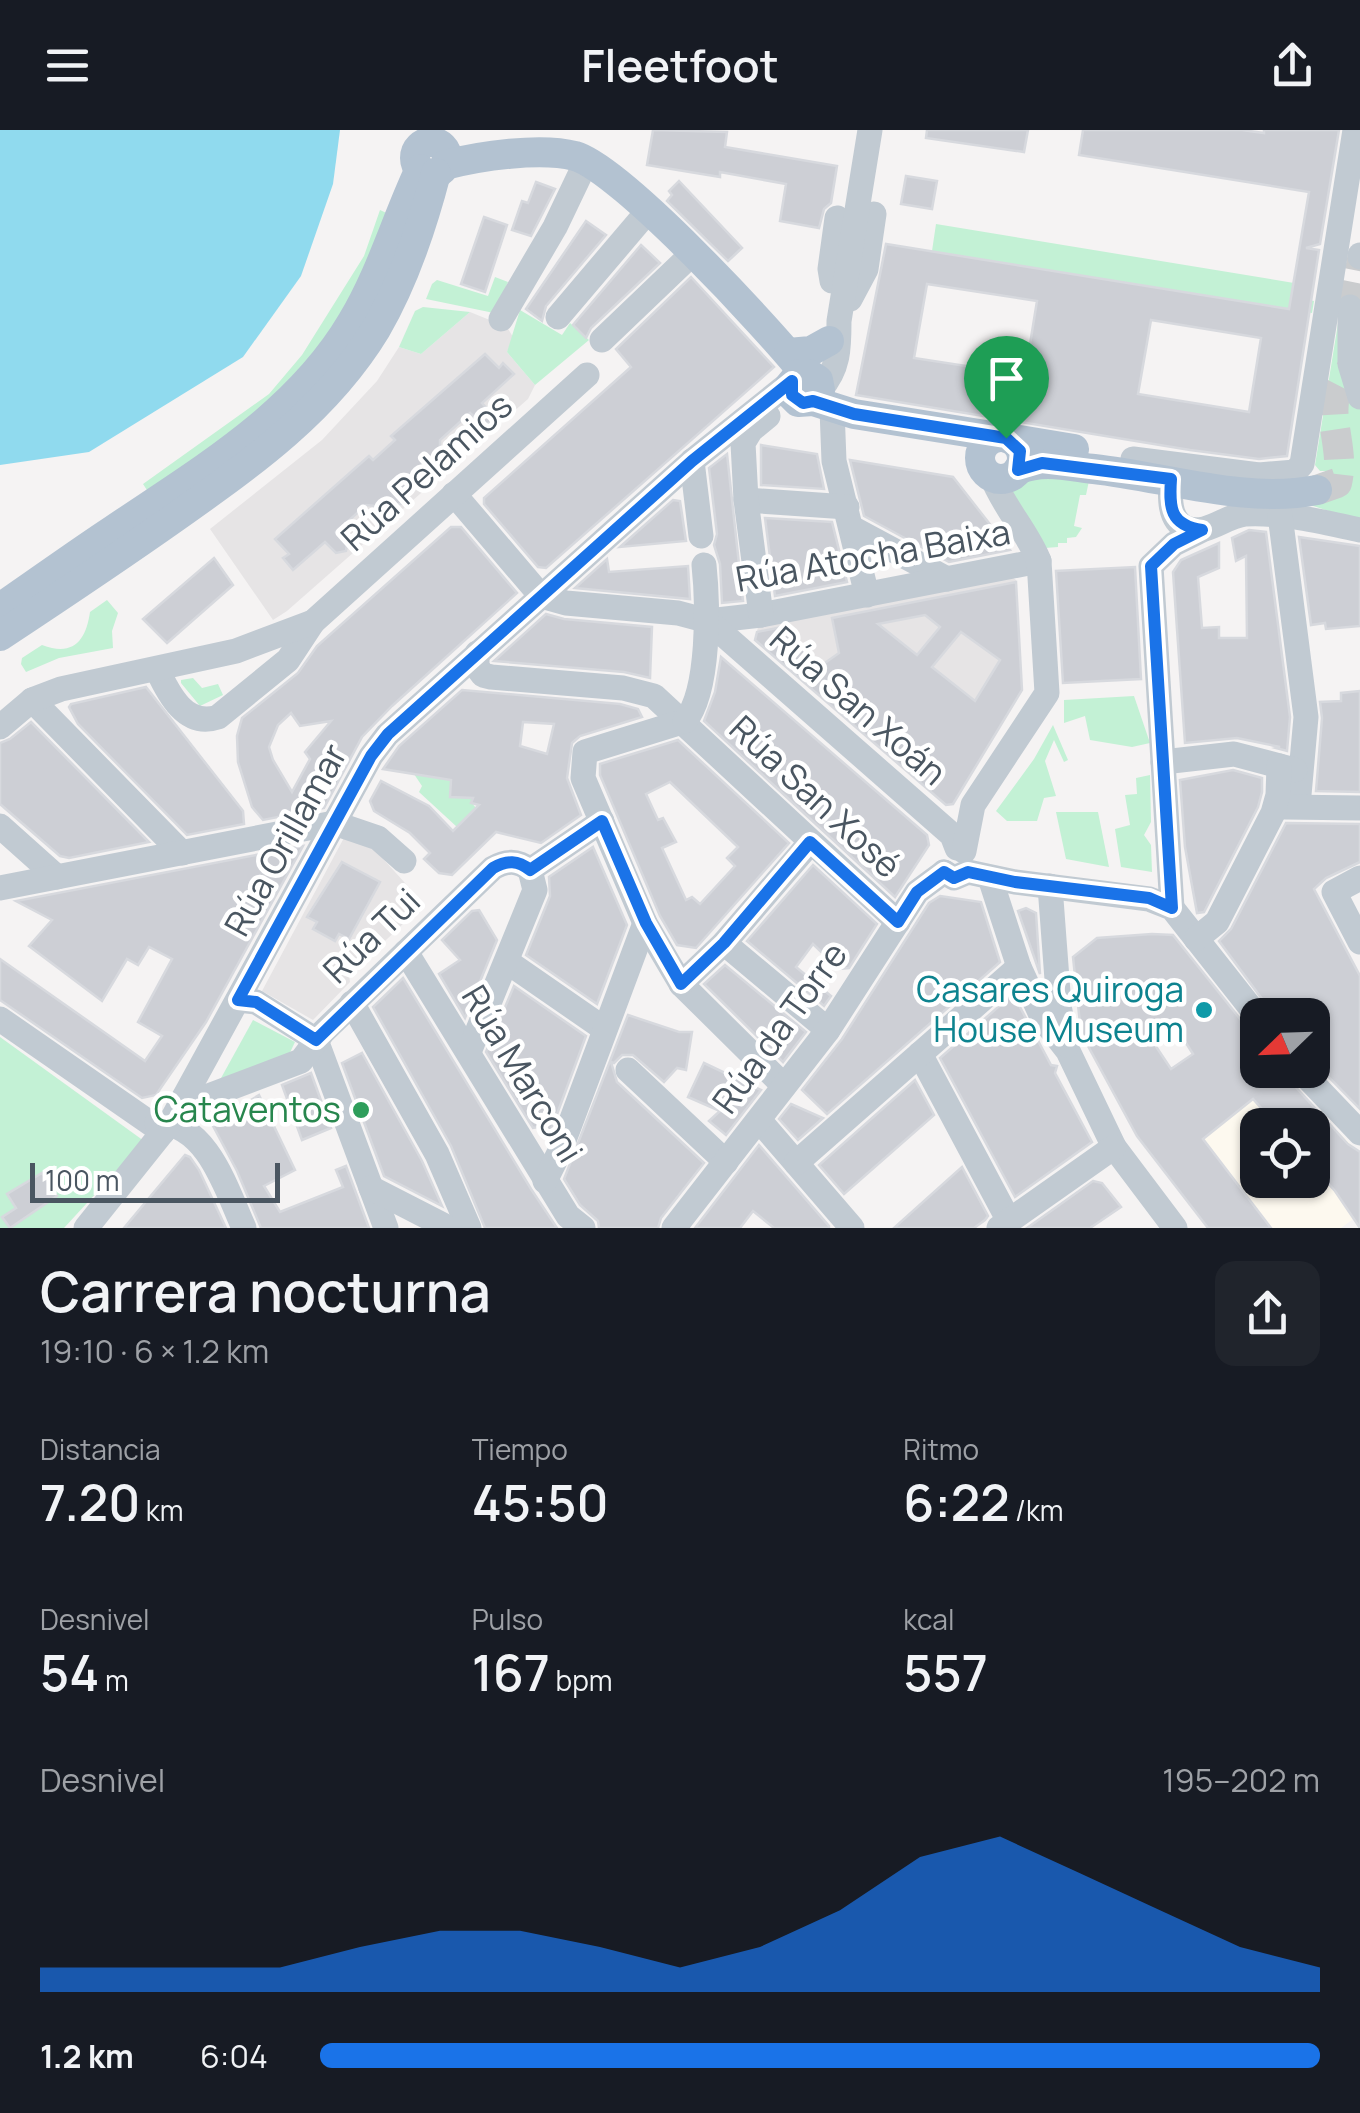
<!DOCTYPE html>
<html lang="es">
<head>
<meta charset="utf-8">
<style>
  body { margin:0; font-family:Manrope,sans-serif; background:#20242c; color:#f1f3f6; height:100vh; display:flex; flex-direction:column; font-size:38px; white-space:nowrap }
  * { box-sizing:border-box; margin:0 }
  p { font-size:32px; color:#9ea1a6 }
  .icon { flex:none; width:55px; height:55px; fill:none; stroke:currentColor; stroke-width:2; stroke-linecap:round; stroke-linejoin:round }
  .map { position:relative; height:1098px; overflow:hidden }
  .sheet { display:flex; flex-direction:column; background:#171b24; flex:1 }
  .sheet>* { flex:none }
  .needle { width:65px; rotate:247deg }
  .buttons { position:absolute; left:1240px; top:868px; display:grid; gap:20px }
  .buttons a { display:grid; place-items:center; width:90px; height:90px; border-radius:20px; background:#171b24; box-shadow:0 2px 8px #0004; font-size:50px }
  .scale { position:absolute; left:30px; bottom:25px; width:250px; box-sizing:border-box; padding-left:10px; border:5px solid #4a5661; border-top:0; font-size:28px; line-height:35px; white-space:nowrap; color:#4a5661; -webkit-text-stroke:8px #fff; paint-order:stroke }
  .pin { position:absolute; display:grid; place-items:center; width:85px; height:85px; color:#fff; margin:-102px -42px; border-radius:50% 50% 50% 0; rotate:-45deg; box-shadow:0 0 10px #0007 }
  .pin .icon { rotate:45deg }
  .round { display:grid; place-items:center; flex:none; width:105px; height:105px; border-radius:20px; background:#20242c }
  .summary { display:flex; align-items:center; justify-content:space-between; height:170px; padding:0 40px }
  h1 { font-size:55px; font-weight:600; line-height:75px }
  .stats { display:grid; grid-template-columns:repeat(3,1fr); gap:15px; height:170px; padding:10px 40px }
  .stats div { display:grid; align-content:center }
  .stats b { font-size:50px; font-weight:600 }
  .stats small { font-size:28px; font-weight:400 }
  .stats p { font-size:28px }
  .chart { height:280px; padding:20px 40px }
  .chart p { display:flex; justify-content:space-between }
  .chart svg { width:100%; height:180px; margin-top:10px; fill:#1a73e8; opacity:.7 }
  ul { padding:0 40px; list-style:none; font-size:32px }
  li { display:grid; grid-template-columns:160px 120px 1fr; align-items:center; height:75px }
  li i { height:25px; border-radius:12px; background:#1a73e8 }
  header { display:flex; justify-content:space-between; align-items:center; height:130px; padding:0 40px; background:#171b24; font-size:45px; font-weight:600 }
  .map>svg:first-child { display:block }
  .commercial { fill:#fdf9ef; fill-rule:evenodd }
  .education { fill:#e6e4e5 }
  .green { fill:#c3f1d5 }
  .water { fill:#90daee }
  .building { fill:#cdcfd5; stroke:#d7d9de; stroke-width:2.5; fill-rule:evenodd }
  .lines { fill:none; stroke-linecap:round; stroke-linejoin:round }
  .minor-tunnel { stroke:#caccce; stroke-width:25; stroke-dasharray:25 12; stroke-linecap:butt }
  .major-tunnel { stroke:#caccce; stroke-width:30; stroke-dasharray:30 15; stroke-linecap:butt }
  .minor { stroke:#c1cad2; stroke-width:25 }
  .major { stroke:#b3c2d1; stroke-width:30 }
  .route-casing { stroke:#fff; stroke-width:20 }
  .route { stroke:#1a73e8; stroke-width:12 }
  .culture-dot { fill:#0f9aa8; stroke:#fff; stroke-width:4 }
  .leisure-dot { fill:#2e9e5b; stroke:#fff; stroke-width:4 }
  .labels { text-anchor:middle; stroke-width:9; stroke-linejoin:round; paint-order:stroke }
  .street-label { font-size:35px; fill:#4a5661; stroke:#fff }
  .culture-label { font-size:35px; fill:#0d838f; stroke:#fff; text-anchor:end }
  .leisure-label { font-size:35px; fill:#27864d; stroke:#fff; text-anchor:end }
</style>
</head>
<body>
<header><svg class="icon" aria-label="menu" viewBox="0 0 24 24"><path d="M4 6h16M4 12h16M4 18h16"/></svg>Fleetfoot<svg class="icon" aria-label="share" viewBox="0 0 24 24"><path d="M12 15V3M7 8l5-5 5 5M5 13v7h14v-7"/></svg></header>
<div class="map">
<svg width="1360" height="1098" viewBox="0 0 1360 1098">
  <rect width="100%" height="100%" fill="#f5f3f3"/>
  <path class="commercial" d="M1258,940L1288,952L1360,1023V1084L1341,1098H1208L1137,1006L1181,975ZM1258,995H1312V1050H1258Z"/>
  <g class="education">
    <polygon points="470,182 507,197 513,207 507,222 535,255 528,269 287,481 273,490 210,399 322,310 377,251 399,217 421,224"/>
    <polygon points="1008,444 1016,450 1022,560 989,615 950,592 900,595 881,619 755,510 758,497"/>
    <polygon points="346,704 376,721 424,774 349,845 350,852 313,890 262,861"/>
  </g>
  <g class="green">
    <polygon points="380,80 395,87 360,176 162,383 143,354 269,264 302,225 364,126"/>
    <polygon points="936,94 1294,153 1292,168 1314,171 1312,183 932,121"/>
    <polygon points="495,147 508,152 494,183 426,169 432,154 437,150 488,166"/>
    <polygon points="423,177 470,182 421,224 399,217 415,181"/>
    <polygon points="520,180 562,205 570,193 589,210 535,255 507,222"/>
    <polygon points="1340,181 1360,277 1360,391 1310,375 1306,346 1324,353 1325,341 1320,341 1315,335"/>
    <polygon points="1029,345 1090,346 1086,365 1080,365 1074,396 1082,398 1076,407 1067,408 1067,413 1058,413 1058,417 1045,418 1012,365 1014,358"/>
    <path d="M107,470L118,483L112,501L113,518L59,528L26,542L21,534L22,528L42,515C74,527 86,510 90,482Z"/>
    <polygon points="193,548 202,558 218,554 223,565 200,576 181,553 181,550"/>
    <polygon points="1134,566 1150,613 1132,617 1090,610 1085,586 1064,593 1064,570"/>
    <polygon points="1053,595 1068,630 1064,632 1054,610 1045,631 1056,666 1044,668 1037,691 1007,691 996,681 1034,629"/>
    <polygon points="414,644 480,650 471,672 476,678 457,697 419,662 422,656"/>
    <polygon points="1150,645 1151,692 1144,705 1151,715 1152,742 1121,737 1115,699 1130,695 1125,665 1137,664 1136,648"/>
    <polygon points="1056,682 1098,682 1109,737 1066,729"/>
    <polygon points="253,890 295,912 287,929 215,959"/>
    <polygon points="0,907 144,1011 64,1098 0,1098"/>
  </g>
  <polygon class="water" points="0,0 340,0 333,54 301,146 243,227 89,322 0,335"/>
  <g class="building">
    <polygon points="653,0 727,2 725,17 837,36 831,73 824,79 819,98 780,91 786,54 720,42 720,47 647,35"/>
    <polygon points="927,0 1028,0 1024,22 926,8"/>
    <path d="M1083,0H1242L1264,3V0H1339L1320,114L1306,118L1319,120L1287,326L1259,329L1190,320L856,265L886,114L1289,179L1309,62L1079,25ZM927,154L1037,171L1025,245L914,228ZM1151,190L1261,208L1249,282L1138,264Z"/>
    <polygon points="906,46 937,51 932,79 901,74"/>
    <polygon points="679,51 742,118 728,131 667,71 672,65 669,61"/>
    <polygon points="536,52 555,59 531,106 512,100 522,71 528,73"/>
    <polygon points="484,87 507,95 485,162 461,154"/>
    <polygon points="586,91 606,105 546,176 542,191 526,179"/>
    <polygon points="641,115 660,133 591,198 586,208 573,195"/>
    <polygon points="691,147 774,237 546,438 538,437 484,374 484,368 631,237 616,219"/>
    <polygon points="485,224 499,238 503,233 514,244 482,273 491,283 491,293 482,294 470,283 440,310 440,330 432,352 425,343 401,362 409,372 386,377 366,375 336,402 347,414 346,421 336,423 325,412 293,440 283,428 289,424 275,409 369,326 373,330 395,310 391,306"/>
    <polygon points="761,315 817,324 824,359 761,355"/>
    <polygon points="727,324 743,471 722,473 720,434 714,415 717,404 709,338"/>
    <polygon points="850,330 953,347 1010,420 949,432 864,386"/>
    <polygon points="673,370 680,371 686,411 620,417"/>
    <polygon points="765,388 832,392 847,452 775,466"/>
    <path d="M451,397H461L517,463L392,576L362,607L324,678L263,690L252,677L238,632L237,606L242,588L298,543L317,516ZM291,583L300,596L331,591L305,622L310,629L292,662L273,630L269,617L278,595Z"/>
    <polygon points="1249,400 1266,402 1290,587 1287,621 1276,618 1280,617 1237,608 1185,613 1173,442 1181,430 1219,413 1219,438 1198,447 1202,498 1219,497 1219,508 1247,508 1246,426 1236,431 1232,408"/>
    <polygon points="1299,407 1360,416 1360,496 1326,499 1325,493 1311,495"/>
    <polygon points="214,428 233,455 167,513 143,489"/>
    <polygon points="607,429 609,442 688,436 690,469 575,458"/>
    <polygon points="1135,437 1141,549 1063,553 1056,441"/>
    <path d="M1016,452L1022,560L953,674L946,675L755,510L757,502L782,497L822,535L839,523L832,488ZM925,485L940,497L917,525L878,494ZM961,502L1000,530L975,571L932,537Z"/>
    <polygon points="546,484 564,489 652,497 650,548 624,542 494,531"/>
    <polygon points="721,527 927,705 929,715 895,767 704,591 715,562"/>
    <polygon points="146,557 243,681 244,694 187,705 78,594 69,577 71,574"/>
    <path d="M462,560L620,574L638,579L642,587L580,606L572,613L567,648L581,685L541,713L496,702L452,745L439,743L424,729L430,723L410,703L374,681L370,671L381,651L429,676L453,701L479,675L471,673L473,668L450,667L451,650L383,639L399,616ZM523,592L554,594L547,624L520,616Z"/>
    <polygon points="1360,561 1360,662 1316,661 1322,588 1320,572 1341,571 1341,563"/>
    <polygon points="31,592 149,712 69,728 60,726 0,674 0,613 10,609"/>
    <path d="M678,610L789,713L696,818L677,815L660,786L600,645V634ZM670,652L738,717L727,728L735,736L700,774L692,767L686,770L662,718L676,712L663,688L658,690L646,664Z"/>
    <polygon points="1233,640 1262,648 1262,662 1258,677 1204,782 1197,783 1185,717 1180,650"/>
    <polygon points="1286,693 1360,694 1360,732 1326,748 1314,759 1360,846 1360,979 1312,930 1312,885 1274,885 1219,811 1231,799"/>
    <polygon points="303,716 206,892 156,965 142,968 0,870 0,829 145,931 162,906 138,892 172,829 149,817 138,835 127,829 102,871 29,816 52,790 16,771"/>
    <polygon points="593,717 627,795 597,874 526,825 550,766 549,747"/>
    <polygon points="342,732 380,752 349,809 339,804 335,811 313,799 317,792 307,787"/>
    <polygon points="813,735 877,794 849,838 839,839 813,814 796,837 831,866 824,876 747,811"/>
    <polygon points="940,766 981,772 1000,832 827,984 802,960 842,909 929,773"/>
    <polygon points="1026,778 1036,783 1040,844 1018,781"/>
    <polygon points="479,780 497,810 465,888 439,844 460,830 442,810 472,781"/>
    <path d="M1152,804L1173,805L1249,900L1258,912V940H1280L1348,1014L1360,1022V1098L1335,1061L1312,1036V995H1276L1253,969L1203,1009L1271,1098H1208L1137,1006L1081,903L1073,827L1097,808ZM1172,891L1193,924L1171,939L1149,906Z"/>
    <polygon points="725,835 806,902 783,932 704,854"/>
    <polygon points="403,848 531,1059 557,1098 485,1098 451,1016 373,877"/>
    <polygon points="514,856 586,906 550,1003 545,996 533,998 486,922"/>
    <polygon points="1013,864 1051,935 1057,936 1055,943 1092,1012 1015,1067 940,928"/>
    <polygon points="628,885 679,902 692,902 686,940 677,938 664,952 633,925 622,925 614,933 611,932 617,952 704,1033 661,1088 658,1098 599,1098 598,1091 580,1075 564,1049"/>
    <polygon points="362,923 422,1031 442,1076 384,1046 342,933"/>
    <polygon points="704,933 761,960 726,1005 709,991 720,981 688,967"/>
    <polygon points="311,943 331,998 302,1010 282,955"/>
    <polygon points="915,950 934,985 844,1064 819,1035"/>
    <polygon points="259,965 295,1040 264,1056 280,1082 343,1057 336,1040 346,1036 369,1098 261,1098 237,1041 212,994"/>
    <polygon points="791,974 823,988 798,1010 779,989"/>
    <polygon points="759,1015 829,1096 829,1098 774,1098 753,1081 740,1098 695,1098"/>
    <polygon points="185,1025 190,1027 199,1040 226,1098 124,1098"/>
    <polygon points="962,1037 988,1086 985,1090 974,1098 894,1098"/>
    <polygon points="42,1043 57,1066 10,1098 2,1087 16,1078 7,1064"/>
    <polygon points="1093,1051 1102,1053 1121,1077 1090,1098 1027,1098"/>
  </g>
  <g class="lines">
    <polyline class="minor-tunnel" points="1350,177 1360,127"/>
    <path class="major-tunnel" d="M1317,360L1337,353C1348,307 1310,268 1360,233"/>
    <g class="minor">
      <polyline points="1360,127 1360,125"/>
      <polyline points="832,151 830,139 837,88"/>
      <polyline points="850,169 866,139 874,84"/>
      <polyline points="1350,177 1350,234 1360,267"/>
      <polyline points="558,187 648,81"/>
      <polyline points="501,189 555,97 587,30"/>
      <polyline points="602,210 692,124"/>
      <path d="M820,260C839,239 839,218 839,191L870,0"/>
      <polyline points="832,279 834,331 867,465"/>
      <polyline points="1133,329 1259,345 1295,342 1302,334 1355,0"/>
      <polyline points="692,331 701,406"/>
      <path d="M1171,349C1170,365 1168,390 1186,398C1207,406 1225,386 1245,384C1284,382 1322,392 1360,400"/>
      <polyline points="454,364 541,466"/>
      <polyline points="746,370 847,377"/>
      <polyline points="1280,385 1306,587 1298,676"/>
      <polyline points="852,398 947,449"/>
      <polyline points="541,466 566,473 678,483 708,491 761,485 1039,431"/>
      <polyline points="761,485 746,370 743,313 751,300 768,286"/>
      <polyline points="708,491 952,705 957,718"/>
      <polyline points="477,523 477,537 483,545 491,547 623,558 654,566 898,792"/>
      <path d="M157,539C169,565 186,598 218,587L288,530L313,492"/>
      <polyline points="32,570 182,723"/>
      <polyline points="685,591 585,622 583,648 645,793 681,854 784,956"/>
      <path d="M685,591C710,561 708,473 704,435"/>
      <polyline points="0,597 32,570 61,559 236,521 313,492 587,245"/>
      <polyline points="1163,632 1234,624 1295,640"/>
      <polyline points="1285,677 1360,678"/>
      <polyline points="0,696 57,747"/>
      <path d="M964,721L973,675L1047,563L1039,431C1027,401 1004,378 992,347"/>
      <polyline points="944,742 954,748 968,742 1015,752 1149,769 1172,778 1258,887"/>
      <polyline points="990,748 1019,837 1043,889 1068,921 1114,1017 1175,1098"/>
      <polyline points="1360,748 1334,762 1360,812"/>
      <polyline points="1050,756 1059,876 1067,915"/>
      <polyline points="0,758 334,693 378,708 404,731"/>
      <polyline points="1172,778 1151,436 1174,414 1202,400"/>
      <polyline points="1196,809 1217,792 1273,683 1278,665 1279,636"/>
      <polyline points="724,813 828,900"/>
      <polyline points="406,822 568,1086 583,1098"/>
      <polyline points="512,835 603,898"/>
      <polyline points="681,854 724,813 810,713"/>
      <polyline points="238,870 256,872 316,910 386,1098"/>
      <polyline points="352,873 437,1024 469,1098"/>
      <polyline points="0,889 163,1002"/>
      <polyline points="469,922 535,760 530,740"/>
      <polyline points="920,924 1009,1091"/>
      <polyline points="628,940 726,1032"/>
      <polyline points="1300,940 1360,1003"/>
      <path d="M184,968L206,967L301,931L323,902L493,738C507,730 518,730 530,740L602,691"/>
      <polyline points="759,990 852,1098"/>
      <path d="M157,993C207,992 227,1061 244,1098"/>
      <polyline points="796,1033 1019,837"/>
      <polyline points="545,1051 560,1021 645,793"/>
      <polyline points="371,1058 449,1098"/>
      <polyline points="86,1098 170,993 371,626 387,605 692,331 792,251"/>
      <polyline points="674,1098 828,900 917,762 944,742"/>
      <polyline points="999,1098 1114,1017"/>
    </g>
    <g class="major">
      <circle cx="431" cy="28" r="16"/>
      <path d="M445,35C480,26 540,17 575,26C621,39 770,200 804,243"/>
      <polyline points="789,223 811,221 829,211"/>
      <polyline points="813,271 820,260 818,250 809,244 799,244 790,255 791,265 798,272 813,271 854,284 998,307"/>
      <circle cx="1001" cy="328" r="21"/>
      <polyline points="1007,308 1074,319"/>
      <path d="M1018,340C1042,329 1068,336 1094,339C1166,347 1245,374 1317,360"/>
      <path d="M0,478C38,452 75,425 113,400C200,341 297,285 352,192C381,144 396,90 420,39"/>
      <path d="M0,506C59,467 119,427 177,386C252,333 327,280 376,199C404,151 422,97 436,43"/>
    </g>
  </g>
  <g class="lines">
    <g class="route-casing">
      <path id="route" d="M792,251V265L803,273L813,271L854,284L1006,308L1020,321L1018,340L1042,333L1171,349C1169,378 1170,395 1202,400L1174,414L1151,436L1172,778L1149,768L1015,752L968,742L954,748L944,742L917,762L898,792L810,712L724,813L681,854L646,793L602,691L530,740C518,730 507,730 493,738L316,910L256,872L238,870L371,626L388,604L692,331Z"/>
    </g>
    <use href="#route" class="route"/>
  </g>
  <circle class="culture-dot" cx="1204" cy="880" r="10"/>
  <circle class="leisure-dot" cx="361" cy="980" r="10"/>
  <g class="labels">
    <g class="street-label">
      <text transform="translate(427 342) rotate(-42)" y="12">Rúa Pelamios</text>
      <text transform="translate(873 426) rotate(-10)" y="12">Rúa Atocha Baixa</text>
      <text transform="translate(858 576) rotate(41)" y="12">Rúa San Xoán</text>
      <text transform="translate(815 667) rotate(43)" y="12">Rúa San Xosé</text>
      <text transform="translate(286 710) rotate(-61)" y="12">Rúa Orillamar</text>
      <text transform="translate(372 806) rotate(-44)" y="12">Rúa Tui</text>
      <text transform="translate(780 898) rotate(-54)" y="12">Rúa da Torre</text>
      <text transform="translate(522 944) rotate(59)" y="12">Rúa Marconi</text>
    </g>
    <g class="culture-label">
      <text x="1184" y="872">Casares Quiroga<tspan x="1184" dy="40">House Museum</tspan></text>
    </g>
    <g class="leisure-label">
      <text x="341" y="992">Cataventos</text>
    </g>
  </g>
</svg>
<div class="buttons">
<a><svg class="needle" viewBox="-14 -14 28 28"><path d="M0-13l5 13h-10z" fill="#e53935"/><path d="M0 13l5-13h-10z" fill="#9ea1a6"/></svg></a>
<a><svg class="icon" aria-label="locate" viewBox="0 0 24 24"><circle cx="12" cy="12" r="6"/><path d="M12 2v4M12 18v4M2 12h4M18 12h4"/></svg></a>
</div>
<div class="scale">100 m</div>
<div class="pin" style="left:1006px;top:308px;background:#1e9e55"><svg class="icon" aria-label="arrive" viewBox="0 0 24 24"><path d="M6 21V4h12l-3 4 3 4H6"/></svg></div>
</div>
<section class="sheet">
<div class="summary"><div><h1>Carrera nocturna</h1><p>19:10 · 6 × 1.2 km</p></div><a class="round"><svg class="icon" aria-label="share" viewBox="0 0 24 24"><path d="M12 15V3M7 8l5-5 5 5M5 13v7h14v-7"/></svg></a></div>
<div class="stats">
<div><p>Distancia</p><b>7.20<small> km</small></b></div>
<div><p>Tiempo</p><b>45:50</b></div>
<div><p>Ritmo</p><b>6:22<small> /km</small></b></div>
</div>
<div class="stats">
<div><p>Desnivel</p><b>54<small> m</small></b></div>
<div><p>Pulso</p><b>167<small> bpm</small></b></div>
<div><p>kcal</p><b>557</b></div>
</div>
<div class="chart"><p><span>Desnivel</span>195–202 m</p>
<svg viewBox="0 0 160 44" preserveAspectRatio="none"><path d="M0 44V38L10 38L20 38L30 38L40 33L50 29L60 29L70 33L80 38L90 33L100 24L110 11L120 6L130 15L140 24L150 33L160 38V44z"/></svg>
</div>
<ul>
<li><b>1.2 km</b>6:04<i style="width:100%"></i></li>
</ul>
</section>
</body>
</html>
